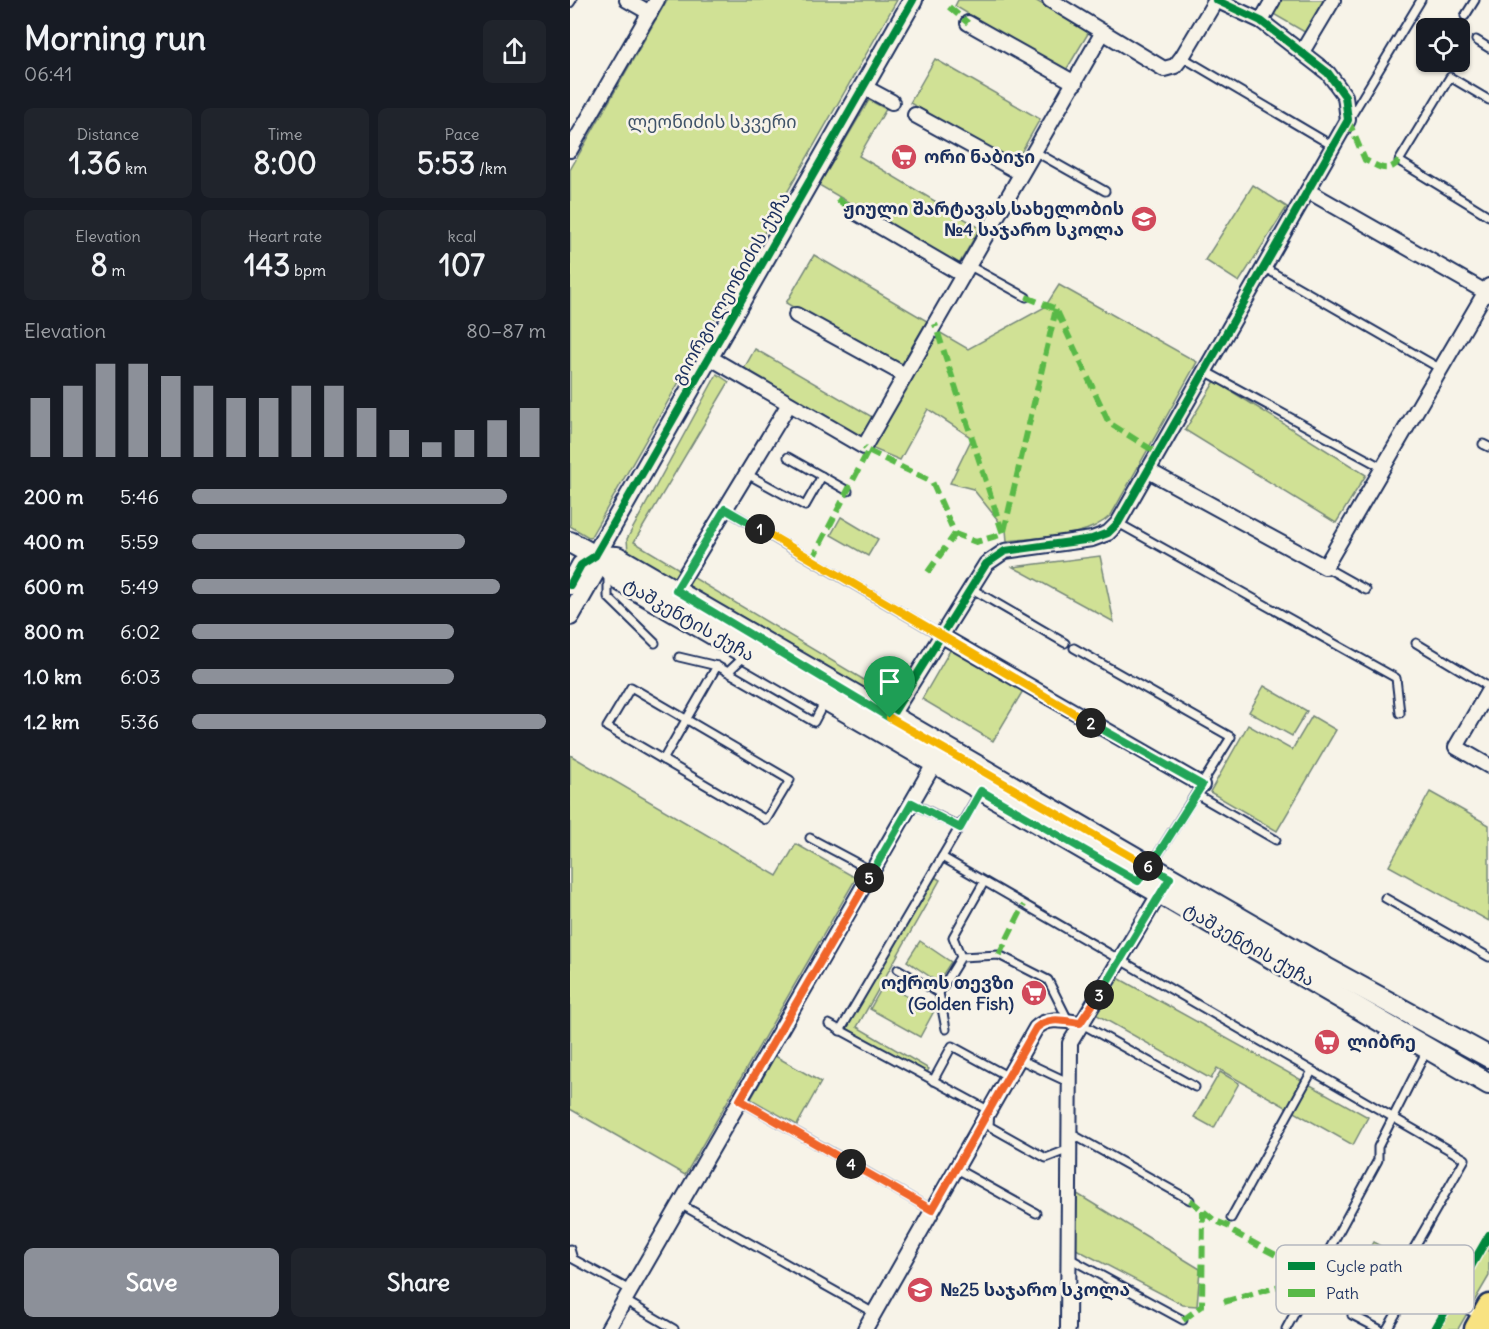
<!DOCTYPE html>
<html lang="en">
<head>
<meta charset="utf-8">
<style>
  body { margin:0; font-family:Delius,"Noto Sans Georgian",sans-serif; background:#20242c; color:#f1f3f6; height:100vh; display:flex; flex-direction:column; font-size:22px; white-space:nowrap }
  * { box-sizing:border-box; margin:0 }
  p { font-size:20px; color:#9ea1a6 }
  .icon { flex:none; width:33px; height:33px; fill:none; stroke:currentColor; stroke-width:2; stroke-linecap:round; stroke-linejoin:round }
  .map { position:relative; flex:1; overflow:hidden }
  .sheet { display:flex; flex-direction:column; background:#171b24; width:570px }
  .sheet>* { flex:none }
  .tools { position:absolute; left:846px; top:18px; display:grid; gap:12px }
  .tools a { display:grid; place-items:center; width:54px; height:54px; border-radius:9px; background:#171b24; box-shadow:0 2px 4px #0004; font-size:30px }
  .pin { position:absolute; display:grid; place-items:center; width:51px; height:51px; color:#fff; margin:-62px -26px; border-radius:50% 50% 50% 0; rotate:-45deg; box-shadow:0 0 6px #0007 }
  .pin .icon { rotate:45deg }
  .km { position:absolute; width:30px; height:30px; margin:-15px; border-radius:50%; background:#222; color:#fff; font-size:16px; line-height:30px; text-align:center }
  .round { display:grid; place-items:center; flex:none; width:63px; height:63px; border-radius:9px; background:#20242c }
  .head { display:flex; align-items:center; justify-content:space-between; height:102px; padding:0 24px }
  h1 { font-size:33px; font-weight:700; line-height:45px }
  .figures { display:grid; grid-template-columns:repeat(3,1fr); gap:9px; height:102px; padding:6px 24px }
  .figures div { display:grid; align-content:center; border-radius:9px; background:#20242c; text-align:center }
  .figures b { font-size:30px; font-weight:700 }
  .figures small { font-size:16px; font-weight:400 }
  .figures p { font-size:16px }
  .chart { height:168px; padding:12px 24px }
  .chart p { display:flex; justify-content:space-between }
  .chart svg { width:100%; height:108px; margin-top:6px; stroke:#8c9099; stroke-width:6 }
  .cta { display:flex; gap:12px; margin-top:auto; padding:12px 24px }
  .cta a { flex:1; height:69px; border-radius:9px; background:#8c9099; color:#fff; font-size:24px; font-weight:700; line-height:69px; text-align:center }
  .cta a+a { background:#20242c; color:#f1f3f6 }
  ul { padding:0 24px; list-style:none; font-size:20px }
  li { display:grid; grid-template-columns:96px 72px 1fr; align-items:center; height:45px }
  li i { height:15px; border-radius:8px; background:#8c9099 }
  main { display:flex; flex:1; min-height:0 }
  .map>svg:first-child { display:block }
  .green { fill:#d0e195; stroke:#76887a; stroke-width:1.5 }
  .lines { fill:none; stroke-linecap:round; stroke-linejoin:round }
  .service-casing { stroke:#1b2f5e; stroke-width:11 }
  .minor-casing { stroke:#1b2f5e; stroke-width:18 }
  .tertiary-casing { stroke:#1b2f5e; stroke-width:22 }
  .secondary-casing { stroke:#1b2f5e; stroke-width:24 }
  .primary-casing { stroke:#1b2f5e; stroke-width:27 }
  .service { stroke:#f7f3e8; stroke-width:7 }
  .minor { stroke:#f7f3e8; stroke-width:14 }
  .tertiary { stroke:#f7f3e8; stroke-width:18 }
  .secondary { stroke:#f7f3e8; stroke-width:20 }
  .primary { stroke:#f8e281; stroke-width:22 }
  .quiet { stroke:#58b947; stroke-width:6; stroke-dasharray:12 6; stroke-linecap:butt }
  .cycleway-casing { stroke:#f7f3e8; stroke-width:11 }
  .cycleway { stroke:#00873e; stroke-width:8 }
  .split-1-casing { stroke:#fff; stroke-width:12 }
  .split-2-casing { stroke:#fff; stroke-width:12 }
  .split-3-casing { stroke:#fff; stroke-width:12 }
  .split-4-casing { stroke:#fff; stroke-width:12 }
  .split-5-casing { stroke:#fff; stroke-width:12 }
  .split-6-casing { stroke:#fff; stroke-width:12 }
  .split-7-casing { stroke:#fff; stroke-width:12 }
  .split-1 { stroke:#22a559; stroke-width:8 }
  .split-2 { stroke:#f5b400; stroke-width:8 }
  .split-3 { stroke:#22a559; stroke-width:8 }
  .split-4 { stroke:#f0652b; stroke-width:8 }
  .split-5 { stroke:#f0652b; stroke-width:8 }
  .split-6 { stroke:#22a559; stroke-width:8 }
  .split-7 { stroke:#f5b400; stroke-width:8 }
  .labels { text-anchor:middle; stroke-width:5; stroke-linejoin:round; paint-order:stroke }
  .park-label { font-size:18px; fill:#3f5369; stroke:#f7f3e8 }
  .poi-label { font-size:18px; font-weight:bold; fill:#1b2f5e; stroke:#f7f3e8; text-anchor:start }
  .street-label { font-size:18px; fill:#1b2f5e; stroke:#f7f3e8 }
  .key { fill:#f7f3e8; stroke:#b5b8bf; stroke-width:1.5 }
  .key-label { font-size:16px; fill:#1b2f5e }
</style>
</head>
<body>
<main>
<section class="sheet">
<div class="head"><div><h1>Morning run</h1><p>06:41</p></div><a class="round"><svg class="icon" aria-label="share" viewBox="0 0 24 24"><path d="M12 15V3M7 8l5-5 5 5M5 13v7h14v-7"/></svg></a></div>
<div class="figures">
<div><p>Distance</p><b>1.36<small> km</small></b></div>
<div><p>Time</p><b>8:00</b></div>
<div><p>Pace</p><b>5:53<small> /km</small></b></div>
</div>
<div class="figures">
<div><p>Elevation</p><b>8<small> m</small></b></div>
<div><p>Heart rate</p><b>143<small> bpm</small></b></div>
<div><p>kcal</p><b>107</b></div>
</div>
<div class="chart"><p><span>Elevation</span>80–87 m</p>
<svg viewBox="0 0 160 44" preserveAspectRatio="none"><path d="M5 44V20M15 44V15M25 44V6M35 44V6M45 44V11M55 44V15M65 44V20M75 44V20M85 44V15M95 44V15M105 44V24M115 44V33M125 44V38M135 44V33M145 44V29M155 44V24"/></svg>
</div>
<ul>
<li><b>200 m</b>5:46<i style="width:89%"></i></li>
<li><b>400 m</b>5:59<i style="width:77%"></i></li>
<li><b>600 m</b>5:49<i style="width:87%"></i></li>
<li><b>800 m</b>6:02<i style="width:74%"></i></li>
<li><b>1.0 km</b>6:03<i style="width:74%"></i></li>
<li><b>1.2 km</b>5:36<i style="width:100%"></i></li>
</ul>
<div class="cta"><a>Save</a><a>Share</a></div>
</section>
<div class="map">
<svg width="919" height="1329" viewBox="0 0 919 1329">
  <rect width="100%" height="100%" fill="#f7f3e8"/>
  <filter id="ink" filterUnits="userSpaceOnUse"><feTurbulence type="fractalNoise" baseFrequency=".0167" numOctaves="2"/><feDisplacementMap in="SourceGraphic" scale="12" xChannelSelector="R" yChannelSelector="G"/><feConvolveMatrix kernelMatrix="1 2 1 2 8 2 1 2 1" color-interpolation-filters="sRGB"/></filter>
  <g filter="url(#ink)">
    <g class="green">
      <polygon points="97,0 327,0 20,538 0,526 0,170"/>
      <polygon points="388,0 465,0 519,32 495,72 385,6"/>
      <polygon points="707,0 758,0 738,34 700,12"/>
      <polygon points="365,59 470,119 445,163 340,103"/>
      <polygon points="299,100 316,109 289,156 410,228 388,266 249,185"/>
      <polygon points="683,185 717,207 669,282 635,260"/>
      <polygon points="244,255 357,321 329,369 216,303"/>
      <path d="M489,285L627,362L541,515C517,539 470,537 437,541L436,530L403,489L380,483L402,438L358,409L330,460L301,448L369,332L398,349L475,307Z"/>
      <polygon points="185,349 304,418 291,440 172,372"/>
      <polygon points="147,374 159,382 64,542 321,696 315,706 195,630 58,552 57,539"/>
      <polygon points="645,381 796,475 766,523 615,430"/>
      <polygon points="271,517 308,539 298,556 261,535"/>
      <polygon points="530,556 544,622 443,567"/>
      <polygon points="382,647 454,689 423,741 352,699"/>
      <polygon points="694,686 737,711 722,736 679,712"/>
      <polygon points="742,716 766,730 707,831 640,792 678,725 722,750"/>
      <polygon points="0,755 207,876 226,844 286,878 115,1175 0,1109"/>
      <polygon points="860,792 919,825 919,921 819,866"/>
      <polygon points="363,876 370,880 287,1027 359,1069 356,1074 276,1028"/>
      <polygon points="350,941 381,962 368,982 337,961"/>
      <polygon points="541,974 798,1117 783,1145 647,1068 641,1079 520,1011"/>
      <polygon points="314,984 364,1011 350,1037 300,1009"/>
      <polygon points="205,1056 251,1082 227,1125 181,1099"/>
      <polygon points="650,1072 669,1083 644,1128 624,1117"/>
      <polygon points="504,1192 630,1269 627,1306 613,1305 504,1248"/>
      <polygon points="919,1235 919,1276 888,1329 865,1329"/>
      <polygon points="803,1242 827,1255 802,1300 779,1287"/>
    </g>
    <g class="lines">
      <g class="service-casing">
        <g id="service">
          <polyline points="0,3 2,0"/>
          <polyline points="895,16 905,0"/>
          <polyline points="906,40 919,48"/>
          <polyline points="612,57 763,146"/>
          <polyline points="919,100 880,77 829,161 919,216"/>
          <polyline points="780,118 851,0"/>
          <polyline points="464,151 535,191"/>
          <polyline points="398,265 456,297"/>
          <polyline points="693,267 871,369"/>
          <polyline points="633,370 813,468"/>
          <polyline points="913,444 919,447"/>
          <polyline points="218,457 278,491"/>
          <polyline points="177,474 235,506 252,476"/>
          <polyline points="155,509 372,636"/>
          <polyline points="548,523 826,678 830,713"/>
          <polyline points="755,567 796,590"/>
          <polyline points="38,573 38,597 85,643"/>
          <polyline points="402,589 495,643"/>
          <polyline points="846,643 919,687"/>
          <polyline points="504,648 661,737 582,864"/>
          <polyline points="175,656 158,672 244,722 254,703"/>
          <polyline points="109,657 147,666 158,672"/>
          <polygon points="61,687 220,780 196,820 37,727"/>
          <polyline points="93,760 147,666"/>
          <polyline points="626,794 706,840"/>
          <polyline points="342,803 390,827"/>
          <polyline points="240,838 302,871"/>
          <polyline points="372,857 895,1159 832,1269 910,1317"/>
          <polyline points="815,898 919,957"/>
          <polyline points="391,957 383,937 414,882"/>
          <polyline points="328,969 369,993"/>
          <polyline points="510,1023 625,1087"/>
          <polyline points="259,1024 420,1111 419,1126 476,1158 499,1149"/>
          <polyline points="376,1029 369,993 391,957 429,955 478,980 499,1022"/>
          <polyline points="270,1031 410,792"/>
          <polyline points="449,1059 500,1083"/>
          <polyline points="363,1081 382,1046 439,1077"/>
          <polyline points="170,1100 362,1210"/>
          <polyline points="500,1133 620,1200"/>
          <polyline points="385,1168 466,1213"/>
          <polyline points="110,1204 304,1313"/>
          <polyline points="661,1218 742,1071"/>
          <polyline points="0,1249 3,1259 60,1290"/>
          <polyline points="499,1258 613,1320"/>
          <polyline points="54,1300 104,1329"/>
          <polyline points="782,1315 809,1329"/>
          <polyline points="716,1329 808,1160 808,1147 857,1050"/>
          <polyline points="817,1329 847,1278"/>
        </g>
      </g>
      <g class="minor-casing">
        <g id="minor">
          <polyline points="57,0 80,13"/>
          <polyline points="480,0 594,69 605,66 612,57 646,0"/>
          <polyline points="691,21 703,0"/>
          <polyline points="398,23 505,83"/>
          <polyline points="732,52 763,0"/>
          <polyline points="294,87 322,102"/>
          <polyline points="345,115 451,173"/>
          <polyline points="0,150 87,0"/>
          <polyline points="738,191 919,294"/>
          <polyline points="285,212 393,275"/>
          <polyline points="226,315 335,375"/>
          <polyline points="139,357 294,447 533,32"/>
          <polyline points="577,470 755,567 919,286"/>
          <polyline points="106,590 219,404"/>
          <polyline points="372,636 632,785"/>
          <polyline points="919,690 886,747 919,766"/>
          <polyline points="320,718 416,564 435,551 522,539 538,533 548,523 778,120 775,96 758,73 691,21 646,0"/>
          <polyline points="38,1329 364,764"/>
          <path d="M295,1329L466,1028C479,1016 494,1021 510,1023"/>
          <polyline points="498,1329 500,1043 594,886"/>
        </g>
      </g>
      <g class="tertiary-casing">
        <g id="tertiary">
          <polyline points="0,585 11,565 25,556 343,0"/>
          <polyline points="0,616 24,574 25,556"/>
        </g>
      </g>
      <g class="secondary-casing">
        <g id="secondary">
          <polyline points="0,542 25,556 51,581 919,1084"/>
          <polyline points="25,556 47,557 756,968 919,1057"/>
        </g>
      </g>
      <g class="primary-casing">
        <polyline id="primary" points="906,1329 919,1306"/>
      </g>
      <use href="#service" class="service"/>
      <use href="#minor" class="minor"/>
      <use href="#tertiary" class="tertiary"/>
      <use href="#secondary" class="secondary"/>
      <use href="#primary" class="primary"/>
      <g class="quiet">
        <polyline points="379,7 398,23"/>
        <path d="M778,120L795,160C810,167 817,174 829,161"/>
        <polyline points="267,199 285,212"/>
        <polyline points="456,297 486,309 539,423 587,453"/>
        <polyline points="298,451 362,482 385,534 406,542 433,534 365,324"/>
        <polyline points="434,531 486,309"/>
        <polyline points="242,560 298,451 294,447"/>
        <polyline points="358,572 385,534"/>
        <polyline points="429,955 454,905"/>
        <polyline points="620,1200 644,1220 660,1227"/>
        <polyline points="663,1232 745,1276"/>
        <polyline points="654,1302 745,1276"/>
        <polyline points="613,1320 632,1306 633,1211"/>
      </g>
      <g class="cycleway-casing">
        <g id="cycleway">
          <polyline points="0,585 11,565 25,556 343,0"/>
          <polyline points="320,718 416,564 435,551 522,539 538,533 548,523 778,120 775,96 758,73 691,21 646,0"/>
          <polyline points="865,1329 919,1235"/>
        </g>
      </g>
      <use href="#cycleway" class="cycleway"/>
    </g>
  </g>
  <g class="lines" filter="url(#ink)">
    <g class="split-1-casing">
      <polyline id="split-1" points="190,529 155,509 106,590 320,718"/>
    </g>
    <g class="split-2-casing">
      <polyline id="split-2" points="190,529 521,723"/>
    </g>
    <g class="split-3-casing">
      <polyline id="split-3" points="521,723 632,785 580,867 600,878 529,995"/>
    </g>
    <g class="split-4-casing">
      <path id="split-4" d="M281,1164L362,1210L466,1028C479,1016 494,1021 510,1023L529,995"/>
    </g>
    <g class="split-5-casing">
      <polyline id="split-5" points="281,1164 170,1100 299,878"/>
    </g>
    <g class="split-6-casing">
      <polyline id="split-6" points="299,878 342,803 390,828 411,791 568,881 578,866"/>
    </g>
    <g class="split-7-casing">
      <polyline id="split-7" points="320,718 578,866"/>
    </g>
    <use href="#split-1" class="split-1"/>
    <use href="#split-2" class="split-2"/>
    <use href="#split-3" class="split-3"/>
    <use href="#split-4" class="split-4"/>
    <use href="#split-5" class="split-5"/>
    <use href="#split-6" class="split-6"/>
    <use href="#split-7" class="split-7"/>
  </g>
  <defs>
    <g id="supermarket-disc" transform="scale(1.35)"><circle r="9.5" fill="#d1495b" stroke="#f7f3e8"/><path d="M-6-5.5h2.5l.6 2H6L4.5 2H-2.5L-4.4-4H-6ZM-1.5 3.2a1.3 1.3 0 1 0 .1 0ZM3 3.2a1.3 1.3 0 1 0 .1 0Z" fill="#fff"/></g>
    <g id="school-disc" transform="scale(1.35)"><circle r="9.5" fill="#d1495b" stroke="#f7f3e8"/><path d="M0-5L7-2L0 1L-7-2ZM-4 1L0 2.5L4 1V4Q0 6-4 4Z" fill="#fff"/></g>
  </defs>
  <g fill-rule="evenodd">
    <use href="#supermarket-disc" x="334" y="157"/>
    <use href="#school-disc" x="574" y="219"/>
    <use href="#supermarket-disc" x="464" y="993"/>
    <use href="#supermarket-disc" x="757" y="1042"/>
    <use href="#school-disc" x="350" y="1290"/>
  </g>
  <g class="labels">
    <g class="park-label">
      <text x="142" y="128">ლეონიძის სკვერი</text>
    </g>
    <g class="poi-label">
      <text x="354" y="163">ორი ნაბიჯი</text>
      <text x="554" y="215" text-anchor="end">ჟიული შარტავას სახელობის<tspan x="554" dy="21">№4 საჯარო სკოლა</tspan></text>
      <text x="444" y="989" text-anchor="end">ოქროს თევზი<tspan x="444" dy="21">(Golden Fish)</tspan></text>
      <text x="777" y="1048">ლიბრე</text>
      <text x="370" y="1296">№25 საჯარო სკოლა</text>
    </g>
    <g class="street-label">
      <text transform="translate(161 288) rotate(-60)" y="6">გიორგი ლეონიძის ქუჩა</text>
      <text transform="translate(119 620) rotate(30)" y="6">ტაშკენტის ქუჩა</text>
      <text transform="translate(679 945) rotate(30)" y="6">ტაშკენტის ქუჩა</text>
    </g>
  </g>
  <rect x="706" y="1245" width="198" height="69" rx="9" class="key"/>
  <rect x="718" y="1262" width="27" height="8" fill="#00873e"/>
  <rect x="718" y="1289" width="27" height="8" fill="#58b947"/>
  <g class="key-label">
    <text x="756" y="1272">Cycle path</text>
    <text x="756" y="1299">Path</text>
  </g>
</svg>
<div class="tools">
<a><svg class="icon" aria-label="locate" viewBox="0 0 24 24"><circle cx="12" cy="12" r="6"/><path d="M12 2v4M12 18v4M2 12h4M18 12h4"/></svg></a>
</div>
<div class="pin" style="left:320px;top:718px;background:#1e9e55"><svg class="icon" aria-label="arrive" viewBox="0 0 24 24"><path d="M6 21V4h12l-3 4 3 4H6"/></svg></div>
<b class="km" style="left:190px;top:529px">1</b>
<b class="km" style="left:521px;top:723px">2</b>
<b class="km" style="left:529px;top:995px">3</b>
<b class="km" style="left:281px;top:1164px">4</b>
<b class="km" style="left:299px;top:878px">5</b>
<b class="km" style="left:578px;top:866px">6</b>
</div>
</main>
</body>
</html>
